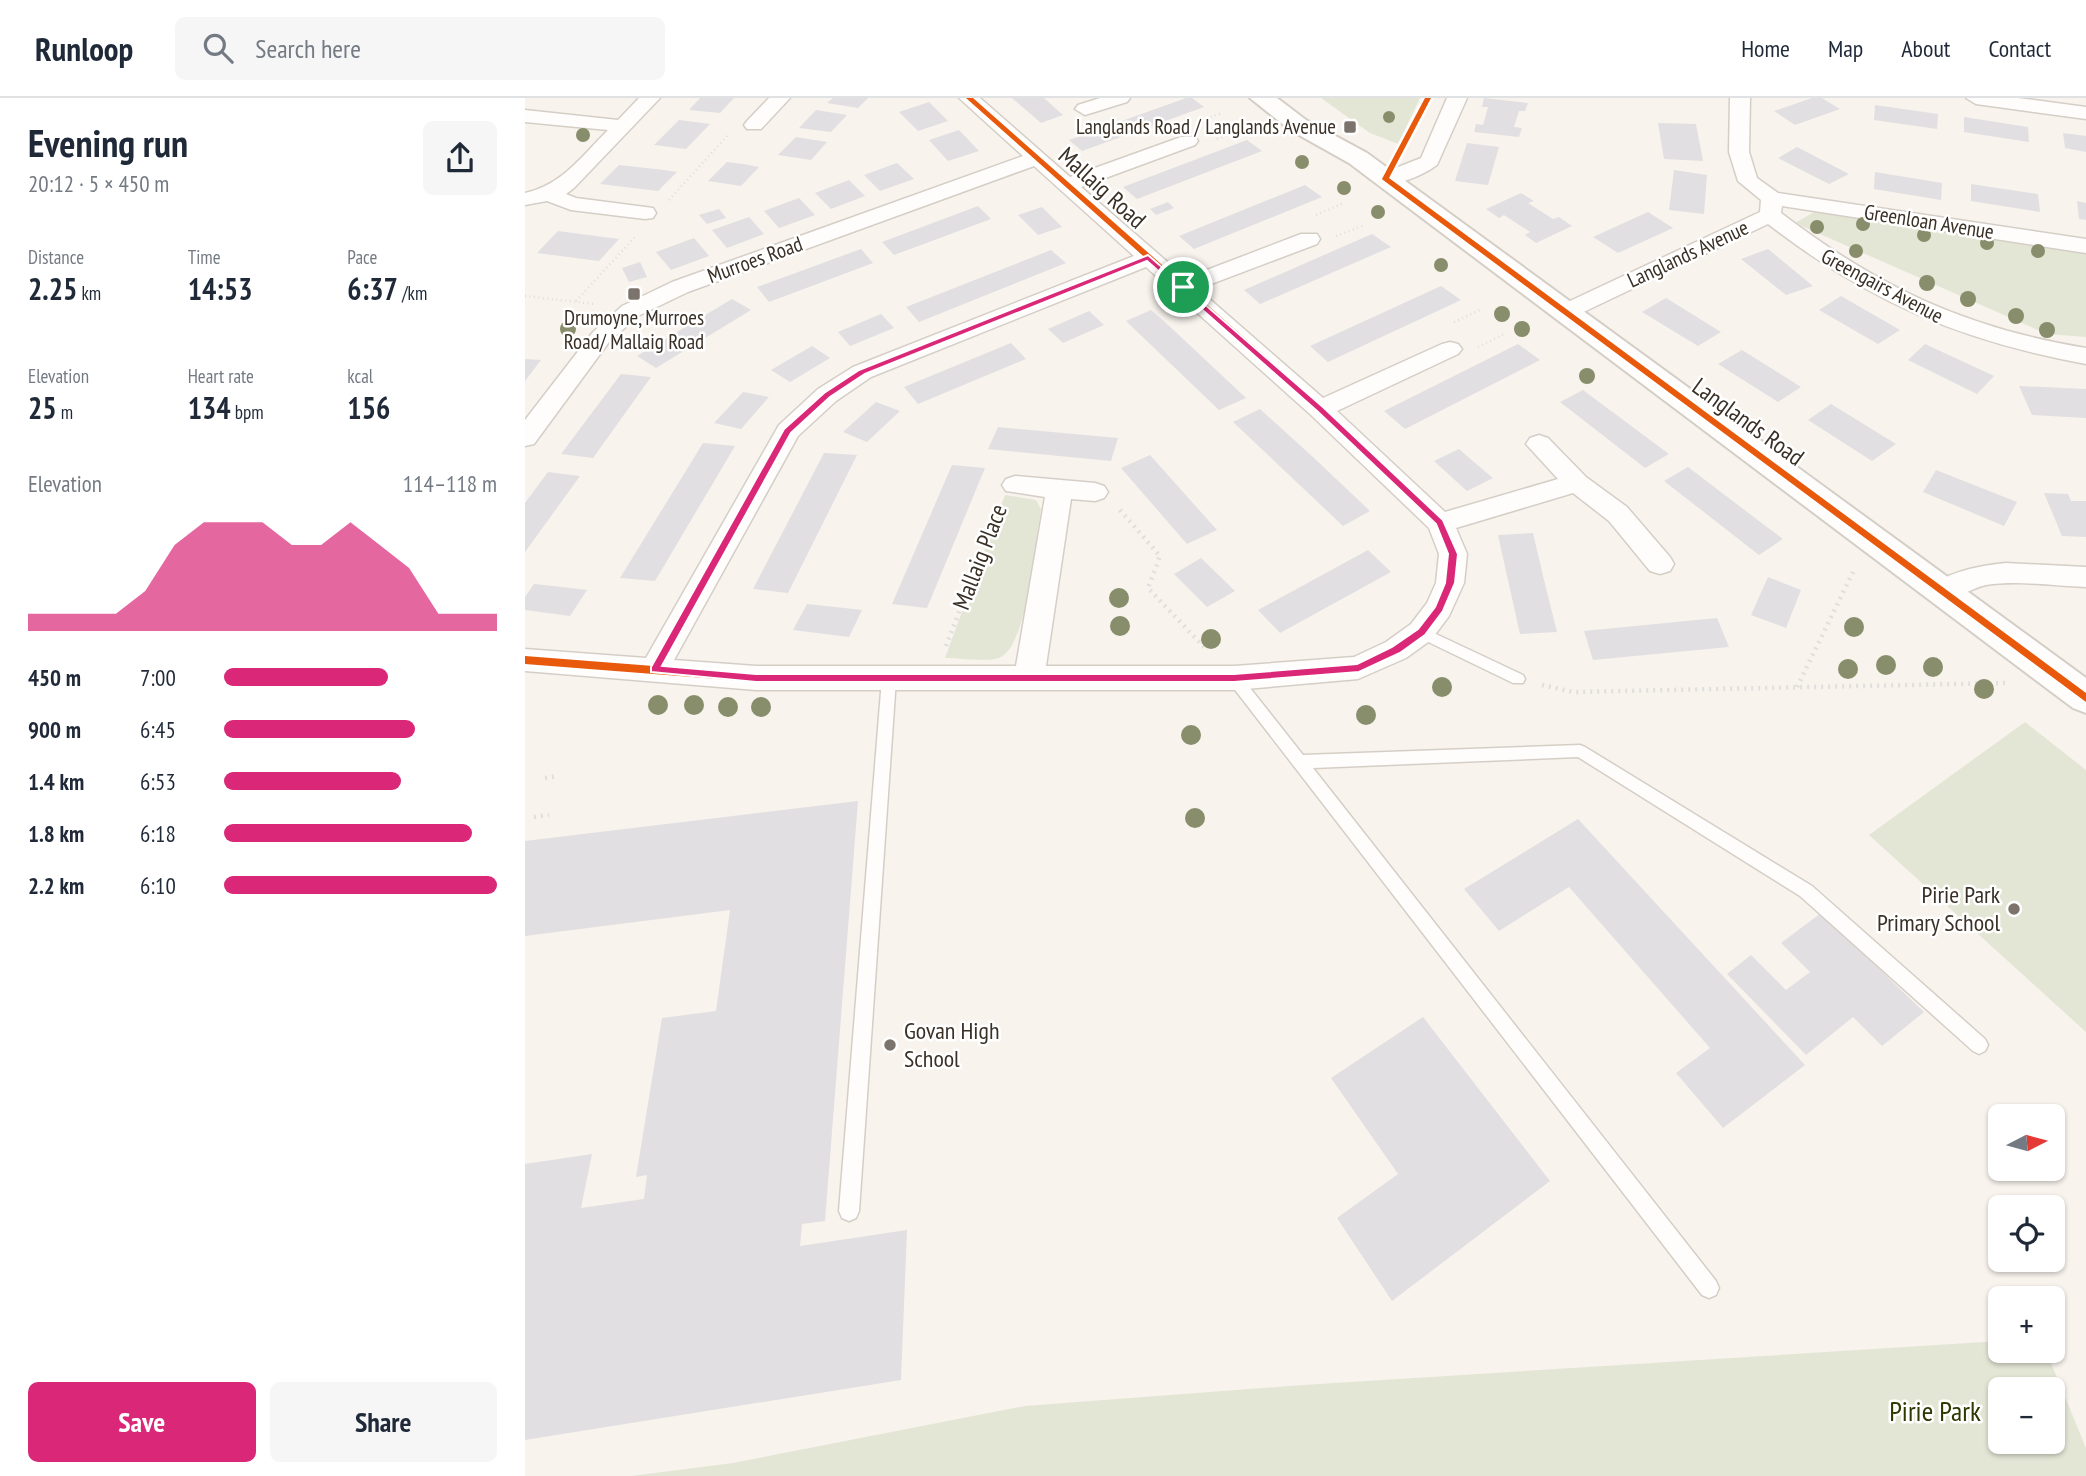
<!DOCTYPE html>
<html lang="en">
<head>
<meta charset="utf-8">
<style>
  body { margin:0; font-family:"PT Sans Narrow",sans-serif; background:#f6f6f7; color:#1f2937; height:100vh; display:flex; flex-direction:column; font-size:26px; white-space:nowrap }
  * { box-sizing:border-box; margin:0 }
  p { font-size:23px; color:#747a83 }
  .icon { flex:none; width:38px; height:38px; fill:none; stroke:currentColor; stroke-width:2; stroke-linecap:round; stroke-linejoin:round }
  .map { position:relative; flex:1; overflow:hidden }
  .sheet { display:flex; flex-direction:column; background:#fff; width:525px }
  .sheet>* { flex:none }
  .needle { width:46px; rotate:84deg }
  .tools { position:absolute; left:1463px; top:1006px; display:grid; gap:14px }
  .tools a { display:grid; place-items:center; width:77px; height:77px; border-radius:10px; background:#fff; box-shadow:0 2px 5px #0004; font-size:35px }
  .pin { position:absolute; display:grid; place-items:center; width:60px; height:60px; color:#fff; margin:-30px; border:4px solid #fff; border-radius:50%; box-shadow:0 2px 7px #0007 }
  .round { display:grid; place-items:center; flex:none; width:74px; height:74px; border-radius:10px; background:#f6f6f7 }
  .head { display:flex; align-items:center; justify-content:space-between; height:119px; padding:0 28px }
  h1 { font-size:38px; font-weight:700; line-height:52px }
  .stats { display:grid; grid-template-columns:repeat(3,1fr); gap:10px; height:119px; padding:7px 28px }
  .stats div { display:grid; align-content:center }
  .stats b { font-size:30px; font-weight:700 }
  .stats small { font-size:19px; font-weight:400 }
  .stats p { font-size:19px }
  .chart { height:196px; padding:14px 28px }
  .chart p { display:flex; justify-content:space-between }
  .chart svg { width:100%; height:126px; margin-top:7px; fill:#db2777; opacity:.7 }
  .button { display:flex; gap:14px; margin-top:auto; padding:14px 28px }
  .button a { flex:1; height:80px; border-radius:10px; background:#db2777; color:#fff; font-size:28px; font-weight:700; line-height:80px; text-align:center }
  .button a+a { background:#f6f6f7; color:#1f2937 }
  ul { padding:0 28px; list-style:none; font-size:23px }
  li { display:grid; grid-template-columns:112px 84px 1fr; align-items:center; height:52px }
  li i { height:18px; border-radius:9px; background:#db2777 }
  header { display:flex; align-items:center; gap:42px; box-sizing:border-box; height:98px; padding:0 35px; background:#fff; border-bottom:2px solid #e0e1e3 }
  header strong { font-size:33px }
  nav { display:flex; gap:38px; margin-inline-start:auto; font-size:24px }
  .search { width:490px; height:63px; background:#f6f6f7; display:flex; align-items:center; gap:18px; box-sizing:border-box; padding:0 24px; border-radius:10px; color:#747a83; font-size:26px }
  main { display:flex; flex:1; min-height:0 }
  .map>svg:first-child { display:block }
  .green { fill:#e4e6d5; fill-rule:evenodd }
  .building { fill:#e1dfe1 }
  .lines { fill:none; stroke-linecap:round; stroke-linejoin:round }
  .service-casing { stroke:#d5cec6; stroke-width:3 }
  .minor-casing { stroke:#d5cec6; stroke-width:3 }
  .tertiary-casing { stroke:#d5cec6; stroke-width:4 }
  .path-far1 { stroke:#e0dfdd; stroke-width:2.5; stroke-dasharray:1 3.5; stroke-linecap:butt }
  .path { stroke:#e0dfdd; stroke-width:4.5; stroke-dasharray:2 5; stroke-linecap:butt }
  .service { fill:#fefdfc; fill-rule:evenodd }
  .minor { fill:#fefdfc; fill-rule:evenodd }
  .tertiary { fill:#fefdfc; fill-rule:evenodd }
  .cycleway-casing { stroke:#fff; stroke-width:5 }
  .cycleway { fill:#e8590c; fill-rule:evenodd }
  .tree { fill:#888d6b }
  .route { fill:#db2777; stroke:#fff; stroke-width:2; fill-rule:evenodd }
  .poi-dot { fill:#7c746c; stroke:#fff; stroke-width:2.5 }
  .labels { text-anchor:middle; stroke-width:5; stroke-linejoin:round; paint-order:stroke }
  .far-poi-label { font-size:21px; fill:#3a3026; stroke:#fff; text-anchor:end }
  .far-street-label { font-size:21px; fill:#3a3026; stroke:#fff }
  .street-label { font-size:24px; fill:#3a3026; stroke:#fff }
  .poi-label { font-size:24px; fill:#3a3026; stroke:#fff; text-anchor:end }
  .near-park-label { font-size:28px; fill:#2d3900; stroke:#fff }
</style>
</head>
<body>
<header>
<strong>Runloop</strong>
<div class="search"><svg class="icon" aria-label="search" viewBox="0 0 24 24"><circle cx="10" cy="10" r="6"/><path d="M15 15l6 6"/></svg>Search here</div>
<nav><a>Home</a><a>Map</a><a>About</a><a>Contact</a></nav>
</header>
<main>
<section class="sheet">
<div class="head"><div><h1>Evening run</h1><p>20:12 · 5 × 450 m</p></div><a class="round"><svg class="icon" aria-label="share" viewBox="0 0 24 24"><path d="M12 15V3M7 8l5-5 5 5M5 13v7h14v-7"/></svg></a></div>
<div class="stats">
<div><p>Distance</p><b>2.25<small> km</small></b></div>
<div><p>Time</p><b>14:53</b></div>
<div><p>Pace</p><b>6:37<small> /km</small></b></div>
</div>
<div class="stats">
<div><p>Elevation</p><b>25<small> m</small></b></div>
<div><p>Heart rate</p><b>134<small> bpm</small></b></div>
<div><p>kcal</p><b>156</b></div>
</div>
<div class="chart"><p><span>Elevation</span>114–118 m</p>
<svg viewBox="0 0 160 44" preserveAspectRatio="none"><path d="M0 44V38L10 38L20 38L30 38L40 30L50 14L60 6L70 6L80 6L90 14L100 14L110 6L120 14L130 22L140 38L150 38L160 38V44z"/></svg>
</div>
<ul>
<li><b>450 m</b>7:00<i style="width:60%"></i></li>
<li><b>900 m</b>6:45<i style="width:70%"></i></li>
<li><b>1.4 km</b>6:53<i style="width:65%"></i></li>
<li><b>1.8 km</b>6:18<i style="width:91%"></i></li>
<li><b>2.2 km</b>6:10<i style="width:100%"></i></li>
</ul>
<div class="button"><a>Save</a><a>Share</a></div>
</section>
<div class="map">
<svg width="1561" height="1378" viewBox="0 0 1561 1378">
  <rect width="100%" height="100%" fill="#f8f3ed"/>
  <g class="green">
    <polygon points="796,0 895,0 873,46 845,35"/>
    <polygon points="1291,113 1561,153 1561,239 1522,236 1270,125"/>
    <path d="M480,397L511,402L516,411C511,439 503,550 474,560C462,564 433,560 420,560Z"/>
    <polygon points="1500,624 1561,672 1561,934 1344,737"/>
    <path d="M1475,1243V1253H1521L1561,1350V1378H106L208,1365L500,1308L778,1287ZM1475,1292H1528V1344H1475Z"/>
  </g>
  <g class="building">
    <polygon points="175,0 209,0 195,15 164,12"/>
    <polygon points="308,0 343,0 333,10 302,5"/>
    <polygon points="487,0 519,0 538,17 516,25"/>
    <polygon points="661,0 667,0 679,9 557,53 544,42"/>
    <polygon points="959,0 1003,5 1000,13 994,13 989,29 997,30 994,39 949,34 951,26 958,27 963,9 957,9"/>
    <polygon points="1287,0 1297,0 1315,11 1270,27 1249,13"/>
    <polygon points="404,4 423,23 393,33 374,14"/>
    <polygon points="1350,7 1413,16 1412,31 1349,22"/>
    <polygon points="291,12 322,17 306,34 274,30"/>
    <polygon points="1439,19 1503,29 1504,44 1439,34"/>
    <polygon points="154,22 185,26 161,51 129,47"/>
    <polygon points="1133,25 1171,26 1178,63 1139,61"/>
    <polygon points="434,32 454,53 423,63 404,42"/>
    <polygon points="1538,35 1561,38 1561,54 1540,50"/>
    <polygon points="271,39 302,44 286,62 253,57"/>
    <polygon points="722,42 737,53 612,101 598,89"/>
    <polygon points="942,45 974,49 963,87 930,83"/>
    <polygon points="1272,49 1324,76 1304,86 1253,60"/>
    <polygon points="202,64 218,66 234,69 216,88 183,83"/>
    <polygon points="372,65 389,81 355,93 339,77"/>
    <polygon points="94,67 139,72 152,74 133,93 75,86"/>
    <polygon points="1149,72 1182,77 1179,116 1144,112"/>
    <polygon points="1350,74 1417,85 1416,102 1349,91"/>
    <polygon points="324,82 340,98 306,111 290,95"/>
    <polygon points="1446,86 1513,96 1515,114 1446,103"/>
    <polygon points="780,87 797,99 669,151 654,138"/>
    <polygon points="996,95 1009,103 1003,105 1028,121 1034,119 1047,128 1011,145 1000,137 1005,134 979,117 974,120 961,111"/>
    <polygon points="274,100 290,117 254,130 239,113"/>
    <polygon points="1552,103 1561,105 1561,122 1554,121"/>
    <polygon points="643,104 649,110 631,117 625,111"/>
    <polygon points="453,108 466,121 369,157 357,144"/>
    <polygon points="517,109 537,129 513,137 493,117"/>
    <polygon points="194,111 201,120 182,126 174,117"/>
    <polygon points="1123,114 1148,130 1093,155 1068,139"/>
    <polygon points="224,119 239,136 202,150 187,132"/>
    <polygon points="33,133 48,135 94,141 74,163 12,155"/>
    <polygon points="847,136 866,149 735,206 719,192"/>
    <polygon points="169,140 184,158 146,172 131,154"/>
    <polygon points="336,151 348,165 244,204 232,189"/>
    <polygon points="1243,151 1288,188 1261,197 1216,161"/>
    <polygon points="526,152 541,165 394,224 381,209"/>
    <polygon points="115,164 122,179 104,184 97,170"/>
    <polygon points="916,188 936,202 803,264 785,248"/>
    <polygon points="1316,198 1375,232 1353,246 1294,212"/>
    <polygon points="1141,200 1196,234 1173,248 1117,214"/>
    <polygon points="207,201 226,212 131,270 112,258"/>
    <polygon points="626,212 641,225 721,300 694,312 601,223"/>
    <polygon points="564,213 579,227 538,245 523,231"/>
    <polygon points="356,216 369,230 325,248 313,234"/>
    <polygon points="486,245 501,261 393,306 379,289"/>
    <polygon points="993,246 1015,262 880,331 859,313"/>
    <polygon points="1400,246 1469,278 1452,296 1383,262"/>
    <polygon points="287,248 305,260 265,284 246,272"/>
    <polygon points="1217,252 1276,289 1253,304 1193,266"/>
    <polygon points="0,261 16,262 0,283"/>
    <polygon points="96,276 126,279 68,360 36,356"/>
    <polygon points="1494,288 1561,291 1561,320 1507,317"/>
    <polygon points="1058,292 1078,307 1144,356 1120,370 1035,304"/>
    <polygon points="218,294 244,299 216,331 189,325"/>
    <polygon points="351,304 375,313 342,344 318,334"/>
    <polygon points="1306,306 1371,346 1347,363 1283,322"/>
    <polygon points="735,311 789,360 845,413 818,428 708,324"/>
    <polygon points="473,329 505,332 593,340 586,363 463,351"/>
    <polygon points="178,345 210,348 130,483 95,480"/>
    <polygon points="934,351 950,365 968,380 942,393 909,363"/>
    <polygon points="299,355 332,357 263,495 228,491"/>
    <polygon points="625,357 658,394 692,432 662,446 596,370"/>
    <polygon points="427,367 460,370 402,510 367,506"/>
    <polygon points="1163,369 1234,423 1258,441 1234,457 1139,383"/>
    <polygon points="1411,372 1492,404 1479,428 1398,394"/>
    <polygon points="23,374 55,378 0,454 0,405"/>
    <polygon points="1519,395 1543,396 1546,403 1561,403 1561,439 1537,438"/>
    <polygon points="1008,435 1019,482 1032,534 995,536 973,437"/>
    <polygon points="843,452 866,474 755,535 733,512"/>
    <polygon points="676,460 710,493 682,509 649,476"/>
    <polygon points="1243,479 1276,492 1261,530 1226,517"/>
    <polygon points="9,486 37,489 62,492 45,518 0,512 0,499"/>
    <polygon points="282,506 310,509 337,512 324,539 268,532"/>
    <polygon points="1192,520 1204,549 1068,562 1059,533"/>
    <polygon points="333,703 300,1123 277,1126 275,1148 382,1132 376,1282 0,1342 0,1066 67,1056 56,1110 119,1101 122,1077 111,1079 137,920 191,913 205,812 0,838 0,743"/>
    <polygon points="1053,721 1280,967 1198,1030 1151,975 1185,950 1044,789 974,833 939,791"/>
    <polygon points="1296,815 1399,914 1357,948 1328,919 1281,957 1202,876 1226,857 1261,892 1285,874 1256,845"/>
    <polygon points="898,919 1025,1083 867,1203 812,1120 873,1076 806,980"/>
  </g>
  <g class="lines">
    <g class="service-casing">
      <g id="service">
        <polygon points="896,529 998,577 1000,581 998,585 988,585 891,538 889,534"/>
        <polygon points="709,574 714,576 778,657 1055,647 1060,649 1287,788 1460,941 1463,947 1460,953 1454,956 1448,953 1275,798 1053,659 788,670 1191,1183 1194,1190 1191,1197 1184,1200 1177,1197 704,584 702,580"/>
        <polygon points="364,575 371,581 334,1113 331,1120 324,1123 317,1120 314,1113 357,581"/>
      </g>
    </g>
    <g class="minor-casing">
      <g id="minor">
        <path d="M114,0H135L49,90L41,96L51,100L128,110L131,115L128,120L120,121L46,112L22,103L0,107V95C37,87 57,58 83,32L0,24V12L93,22Z"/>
        <polygon points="244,0 265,0 236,31 222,31 219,27 222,23"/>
        <path d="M434,0H455L545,79L656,39H670L673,43L670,47L556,89L661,180L776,136H792L795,141L792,146L673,191L798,300L917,246L925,244L933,246L937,251L933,256L812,313L920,414L1033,381L1001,346L1005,340L1014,337L1023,340L1061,379L1102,409L1145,459L1149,466L1145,473L1135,476L1125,473L1084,423L1048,395L931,430L942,456L939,485L924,518L906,542L881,560L833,581L709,592H231L0,573V551L121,560L254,327L293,291L328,269L609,158L509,68L163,194L113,218L84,244L9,346L0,348V322L68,234L97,208L147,184L498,58ZM621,169L786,317L904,430L914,456L911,485L902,505L886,526L861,544L829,559L709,568H521L546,401L570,403L579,400L583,394L579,388L570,385L490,378L481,381L477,387L481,393L520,399L491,568H231L149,562L273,338L311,303L346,279Z"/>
        <polygon points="575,0 605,0 602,4 560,17 550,11 553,7"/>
        <path d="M922,0H942L912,67C898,77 870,90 853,85L850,81L853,77L896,60Z"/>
        <path d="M1205,0H1225L1224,54L1232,80L1253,95L1561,141V155L1257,108L1256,115C1353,189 1440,230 1561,250V266C1436,243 1344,204 1243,126L1046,220H1030L1026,215L1030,210L1235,114L1236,102L1213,83L1204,54Z"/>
        <polygon points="1441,0 1493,0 1561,9 1561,21 1451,6"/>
        <path d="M1481,465L1561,469V489C1528,488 1493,482 1461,487C1442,491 1428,506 1408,500L1404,493C1415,474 1460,467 1481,465Z"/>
      </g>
    </g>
    <g class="tertiary-casing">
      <polygon id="tertiary" points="725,0 752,0 781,22 842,55 1561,580 1561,615 1548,610 824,65 765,32"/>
    </g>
    <g class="path-far1">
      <polyline points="677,22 697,15"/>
      <polyline points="692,41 720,30"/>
      <polyline points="144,102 204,36"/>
      <polyline points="791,117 819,105"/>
      <polyline points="811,138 840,127"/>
      <polyline points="0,198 70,206"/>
      <polyline points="51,203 110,139"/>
      <polyline points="929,224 957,211"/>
      <polyline points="953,249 981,235"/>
    </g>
    <g class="path">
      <polyline points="595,412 635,458 623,490 679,549"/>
      <polyline points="421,548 474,409"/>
      <polyline points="1017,587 1048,594 1480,585"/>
      <polyline points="1272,589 1330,470"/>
      <polyline points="20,680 33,678"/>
      <polyline points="9,719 24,717"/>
    </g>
    <use href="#service" class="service"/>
    <use href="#minor" class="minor"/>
    <use href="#tertiary" class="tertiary"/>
    <g class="cycleway-casing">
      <g id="cycleway">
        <polygon points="441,0 448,0 798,309 918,423 933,456 930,485 917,513 899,537 874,555 833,574 709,584 231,584 0,566 0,558 231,576 709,576 832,566 868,549 893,531 910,508 920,485 923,456 911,427 792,313"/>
        <polygon points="900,0 906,0 864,80 1561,595 1561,604 858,82 857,81"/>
      </g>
    </g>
    <use href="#cycleway" class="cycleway"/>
  </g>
  <g class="tree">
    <circle cx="864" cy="19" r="6"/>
    <circle cx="58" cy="37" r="7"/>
    <circle cx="777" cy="64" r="7"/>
    <circle cx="819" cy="90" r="7"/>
    <circle cx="853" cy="114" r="7"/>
    <circle cx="1338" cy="126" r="7"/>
    <circle cx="1292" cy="129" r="7"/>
    <circle cx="1399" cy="137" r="7"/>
    <circle cx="1462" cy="145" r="7"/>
    <circle cx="1331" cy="153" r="7"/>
    <circle cx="1513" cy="153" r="7"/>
    <circle cx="916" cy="167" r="7"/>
    <circle cx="1402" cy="185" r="8"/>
    <circle cx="1443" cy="201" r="8"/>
    <circle cx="977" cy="216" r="8"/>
    <circle cx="1491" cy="218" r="8"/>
    <circle cx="43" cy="231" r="8"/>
    <circle cx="997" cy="231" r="8"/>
    <circle cx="1522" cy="232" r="8"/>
    <circle cx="1062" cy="278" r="8"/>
    <circle cx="594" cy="500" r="10"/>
    <circle cx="595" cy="528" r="10"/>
    <circle cx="1329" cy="529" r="10"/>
    <circle cx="686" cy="541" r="10"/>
    <circle cx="1361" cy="567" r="10"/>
    <circle cx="1408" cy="569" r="10"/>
    <circle cx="1323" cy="571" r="10"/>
    <circle cx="917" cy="589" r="10"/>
    <circle cx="1459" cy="591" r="10"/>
    <circle cx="133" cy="607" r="10"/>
    <circle cx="169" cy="607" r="10"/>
    <circle cx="203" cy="609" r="10"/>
    <circle cx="236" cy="609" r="10"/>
    <circle cx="841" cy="617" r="10"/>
    <circle cx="666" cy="637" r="10"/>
    <circle cx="670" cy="720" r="10"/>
  </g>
  <path class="route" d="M623,157L798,309L918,422L933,456L930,485L918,513L900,537L875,555L834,574L709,584H231L126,574V569L259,331L299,295L334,272ZM622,163L792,313L911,426L923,456L920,485L910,509L893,531L867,549L832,566L709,576H231L137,568L266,335L305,299L340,276Z"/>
  <g class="poi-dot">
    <rect x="818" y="22" width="14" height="14" rx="3.5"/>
    <rect x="102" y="189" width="14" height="14" rx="3.5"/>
    <circle cx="1489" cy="811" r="7"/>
    <circle cx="365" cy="947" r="7"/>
  </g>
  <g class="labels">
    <g class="far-poi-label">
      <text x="811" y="36">Langlands Road / Langlands Avenue</text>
      <text x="109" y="227" text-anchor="middle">Drumoyne, Murroes<tspan x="109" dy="24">Road/ Mallaig Road</tspan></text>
    </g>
    <g class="far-street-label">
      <text transform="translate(1404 124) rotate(9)" y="7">Greenloan Avenue</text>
      <text transform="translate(1163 156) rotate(-25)" y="7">Langlands Avenue</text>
      <text transform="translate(230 162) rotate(-20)" y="7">Murroes Road</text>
      <text transform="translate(1357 188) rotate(28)" y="7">Greengairs Avenue</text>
    </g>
    <g class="street-label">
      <text transform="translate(577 90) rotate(42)" y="8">Mallaig Road</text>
      <text transform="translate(1223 324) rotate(36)" y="8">Langlands Road</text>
      <text transform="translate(455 459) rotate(-69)" y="8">Mallaig Place</text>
    </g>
    <g class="poi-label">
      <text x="1475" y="805">Pirie Park<tspan x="1475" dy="28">Primary School</tspan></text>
      <text x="379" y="941" text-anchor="start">Govan High<tspan x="379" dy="28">School</tspan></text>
    </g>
    <g class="near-park-label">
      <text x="1410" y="1323">Pirie Park</text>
    </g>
  </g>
</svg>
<div class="tools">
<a><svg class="needle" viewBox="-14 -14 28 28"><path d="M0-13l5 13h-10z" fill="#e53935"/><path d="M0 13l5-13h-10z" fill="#747a83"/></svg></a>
<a><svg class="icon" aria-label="locate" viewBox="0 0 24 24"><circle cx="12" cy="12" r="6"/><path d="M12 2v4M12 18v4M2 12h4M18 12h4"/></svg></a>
<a>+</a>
<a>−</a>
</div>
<div class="pin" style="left:658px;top:189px;background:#1e9e55"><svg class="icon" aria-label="arrive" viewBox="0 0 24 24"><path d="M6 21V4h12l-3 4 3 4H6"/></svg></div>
</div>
</main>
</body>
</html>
